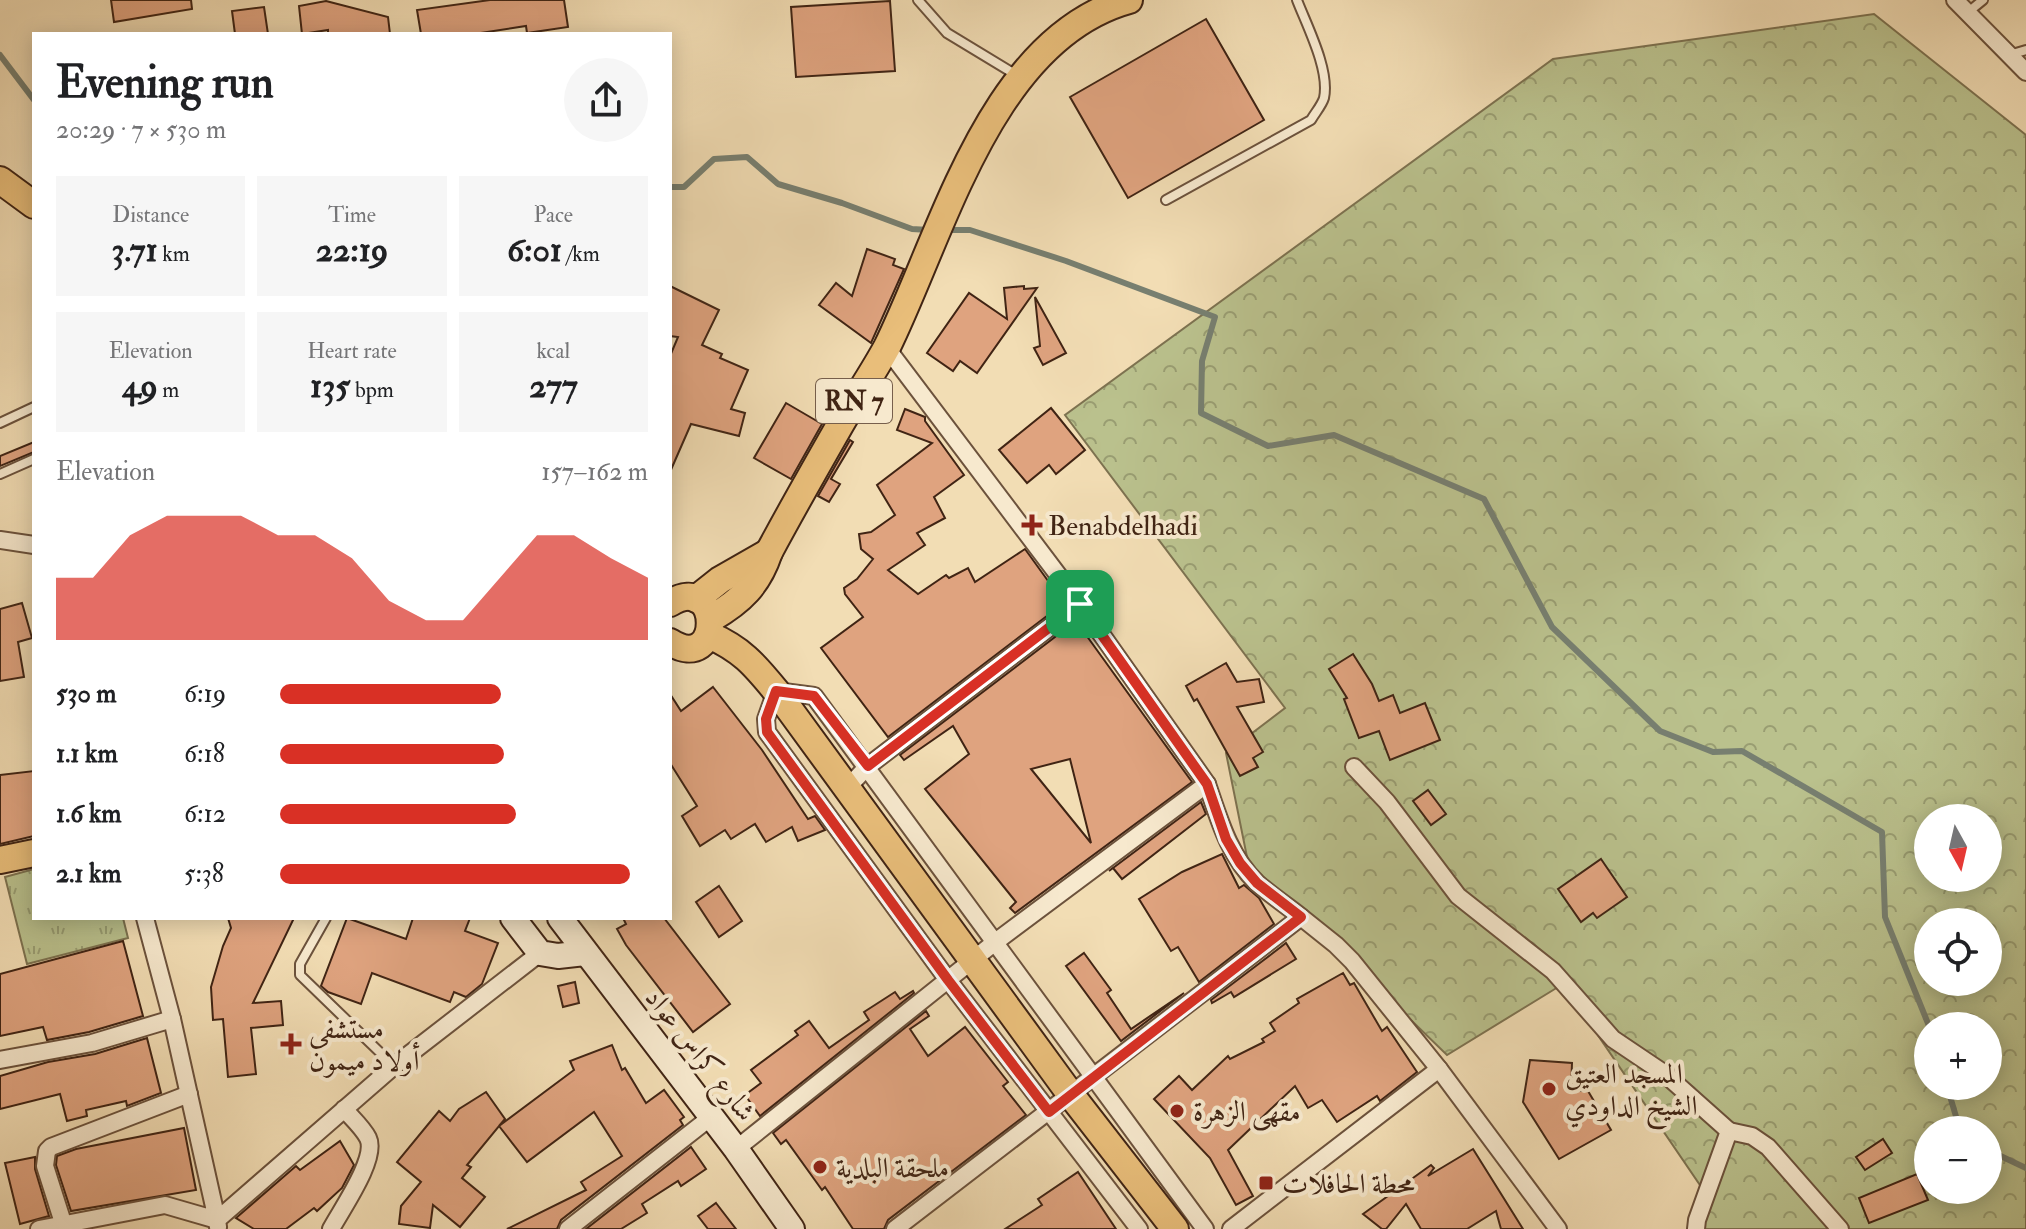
<!DOCTYPE html>
<html lang="en">
<head>
<meta charset="utf-8">
<style>
  body { margin:0; font-family:"IM FELL Double Pica",Amiri,serif; background:#f6f6f6; color:#202124; height:100vh; display:flex; flex-direction:column; font-size:30px; white-space:nowrap }
  * { box-sizing:border-box; margin:0 }
  p { font-size:26px; color:#757577 }
  .icon { flex:none; width:44px; height:44px; fill:none; stroke:currentColor; stroke-width:2; stroke-linecap:round; stroke-linejoin:round }
  .map { position:relative; flex:1; overflow:hidden }
  .side { position:absolute; left:32px; top:32px; width:640px; height:888px; display:flex; flex-direction:column; background:#fff; border-radius:0px; box-shadow:0 4px 20px #0003 }
  .side>* { flex:none }
  .needle { width:52px; rotate:172deg }
  .controls { position:absolute; left:1914px; top:804px; display:grid; gap:16px }
  .controls a { display:grid; place-items:center; width:88px; height:88px; border-radius:50%; background:#fff; box-shadow:0 4px 20px #0003; font-size:40px }
  .pin { position:absolute; display:grid; place-items:center; width:68px; height:68px; color:#fff; margin:-34px; border-radius:16px; box-shadow:0 4px 12px #0006 }
  .round { display:grid; place-items:center; flex:none; width:84px; height:84px; border-radius:42px; background:#f6f6f6 }
  .headline { display:flex; align-items:center; justify-content:space-between; height:136px; padding:0 24px }
  h1 { font-size:44px; font-weight:700; line-height:60px }
  .metrics { display:grid; grid-template-columns:repeat(3,1fr); gap:12px; height:136px; padding:8px 24px }
  .metrics div { display:grid; align-content:center; border-radius:0px; background:#f6f6f6; text-align:center }
  .metrics b { font-size:34px; font-weight:700 }
  .metrics small { font-size:22px; font-weight:400 }
  .metrics p { font-size:22px }
  .chart { height:224px; padding:16px 24px }
  .chart p { display:flex; justify-content:space-between }
  .chart svg { width:100%; height:144px; margin-top:8px; fill:#d93025; opacity:.7 }
  ul { padding:0 24px; list-style:none; font-size:26px }
  li { display:grid; grid-template-columns:128px 96px 1fr; align-items:center; height:60px }
  li i { height:20px; border-radius:10px; background:#d93025 }
  .map>svg:first-child { display:block }
  .grass { fill:url(#grass-tufts); stroke:#7d7250; stroke-width:2 }
  .forest { fill:url(#forest-crowns); stroke:#7d7250; stroke-width:2; fill-rule:evenodd }
  .lines { fill:none; stroke-linecap:round; stroke-linejoin:round }
  .stream { stroke:#777f70; stroke-width:6 }
  .building { fill:#dfa37f; stroke:#402414; stroke-width:2; fill-rule:evenodd }
  .lane-casing { stroke:#6c523c; stroke-width:12 }
  .street-casing { stroke:#6c523c; stroke-width:20 }
  .secondary-casing { stroke:#402414; stroke-width:28 }
  .primary-casing { stroke:#402414; stroke-width:30 }
  .lane { stroke:#f7e9ce; stroke-width:8 }
  .street { stroke:#f7e9ce; stroke-width:16 }
  .secondary { stroke:#f7e9ce; stroke-width:24 }
  .primary { stroke:#e9be7a; stroke-width:26 }
  .route-casing { stroke:#fff; stroke-width:16 }
  .route { stroke:#d93025; stroke-width:10 }
  .poi-dot { fill:#8f2418; stroke:#f7e9ce; stroke-width:3 }
  .labels { text-anchor:middle; stroke-width:8; stroke-linejoin:round; paint-order:stroke }
  .shield { fill:#f7e9ce; stroke:#775f4c; stroke-width:2 }
  .shield-label { font-size:26px; font-weight:bold; fill:#402414 }
  .poi-label { font-size:28px; fill:#402414; stroke:#f7e9ce; text-anchor:start }
  .street-label { font-size:28px; fill:#402414; stroke:#f7e9ce }
</style>
</head>
<body>
<div class="map">
<svg width="2026" height="1229" viewBox="0 0 2026 1229">
  <defs>
    <pattern id="grass-tufts" width="24" height="20" patternUnits="userSpaceOnUse" patternTransform="scale(2)"><rect width="24" height="20" fill="#bac18d"/><path d="M3 7l-1-3M5 7V3M7 7l1-3M15 17l-1-3M17 17v-4M19 17l1-3" fill="none" stroke="#999d72"/></pattern>
    <pattern id="forest-crowns" width="20" height="18" patternUnits="userSpaceOnUse" patternTransform="scale(2)"><rect width="20" height="18" fill="#bac18d"/><path d="M2 6a3 3 0 1 1 6 0M12 15a3 3 0 1 1 6 0" fill="none" stroke="#999d72"/></pattern>
  </defs>
  <rect width="100%" height="100%" fill="#f2ddb4"/>
  <filter id="stains"><feTurbulence type="fractalNoise" baseFrequency=".0025" numOctaves="4"/><feColorMatrix values="0 0 0 0 .2 0 0 0 0 .09 0 0 0 0 .02 0 0 0 .5 -.17"/></filter>
  <radialGradient id="worn" r=".72"><stop offset=".6" stop-color="#630" stop-opacity="0"/><stop offset="1" stop-color="#630" stop-opacity=".3"/></radialGradient>
  <polygon class="grass" points="34,869 34,918 123,918 128,938 27,964 5,877"/>
  <path class="forest" d="M1874,14L2026,135V1229H1697L1706,1194L1563,984L1447,1055L1248,862L1226,753L1285,708L1065,415L1553,59ZM1928,818H1988V878H1928ZM1928,922H1988V982H1928ZM1928,1026H1988V1086H1928ZM1928,1130H1988V1190H1928Z"/>
  <g class="lines">
    <g class="stream">
      <polyline points="0,55 34,100"/>
      <polyline points="670,187 684,187 714,159 747,157 778,184 842,203 912,229 929,230"/>
      <polyline points="945,230 970,230 1066,261 1215,317 1202,361 1201,413 1268,446 1334,435 1484,499 1552,627 1660,731 1713,752 1742,751 1882,832 1885,917 1929,1026"/>
      <polyline points="1947,1086 1960,1130"/>
      <polyline points="1988,1150 2026,1168"/>
    </g>
  </g>
  <g class="building">
    <polygon points="111,0 191,0 192,9 114,22"/>
    <polygon points="490,0 564,0 568,27 527,33 526,26 474,34 421,34 417,10"/>
    <polygon points="326,1 388,17 390,34 328,34 328,30 302,34 299,6"/>
    <polygon points="890,1 895,71 796,77 791,7"/>
    <polygon points="264,7 268,34 235,34 232,11"/>
    <polygon points="1206,19 1264,120 1128,198 1070,97"/>
    <polygon points="867,249 895,259 893,265 904,269 871,343 819,305 836,283 852,296"/>
    <polygon points="670,286 719,310 702,345 722,354 720,358 748,370 731,409 745,413 739,436 691,424 670,472 670,356 678,337 670,336"/>
    <polygon points="1024,286 1024,289 1037,288 977,373 960,361 953,371 927,353 969,293 1007,319 1004,288"/>
    <polygon points="1035,297 1066,353 1043,365 1034,348 1040,346"/>
    <polygon points="786,403 822,424 791,479 754,458"/>
    <polygon points="1051,408 1085,450 1056,474 1049,465 1027,483 999,450"/>
    <polygon points="905,409 925,417 925,421 964,475 934,497 945,518 917,533 925,545 888,570 918,594 946,575 949,578 968,568 975,582 1025,549 1064,603 888,737 821,648 863,617 845,594 844,588 857,579 873,559 861,549 859,534 871,532 895,515 877,485 932,443 897,430"/>
    <polygon points="850,440 853,442 831,479 840,484 829,502 818,496"/>
    <polygon points="34,442 34,452 0,466 0,456"/>
    <polygon points="22,603 32,638 18,642 24,677 0,681 0,609"/>
    <path d="M1076,621L1192,782L1015,913L1010,908L1016,902L925,789L969,754L953,726L904,760L900,755ZM1070,759L1091,843L1031,769Z"/>
    <polygon points="1353,654 1372,684 1379,701 1393,695 1400,713 1425,703 1440,740 1390,760 1379,731 1359,738 1344,699 1347,698 1329,669"/>
    <polygon points="1226,663 1237,682 1259,679 1264,702 1237,707 1263,752 1253,758 1258,767 1240,776 1197,699 1194,701 1186,686"/>
    <polygon points="713,687 762,750 808,819 815,816 825,830 798,841 792,827 766,842 755,824 731,839 725,830 700,846 682,816 697,806 670,763 670,694 681,711"/>
    <polygon points="34,771 34,836 0,844 0,775"/>
    <polygon points="1428,790 1446,814 1431,825 1413,801"/>
    <polygon points="1201,802 1206,814 1122,879 1113,868 1109,871"/>
    <polygon points="1222,854 1239,888 1244,885 1259,898 1274,924 1199,982 1178,947 1171,951 1139,899 1182,872"/>
    <polygon points="1601,859 1627,897 1597,918 1593,913 1581,922 1558,889"/>
    <polygon points="719,886 742,921 719,937 696,902"/>
    <polygon points="228,918 294,918 253,1003 281,1001 283,1025 251,1028 256,1074 228,1077 223,1019 213,1020 211,987 223,946 231,928"/>
    <polygon points="347,918 406,939 413,918 470,918 465,931 498,943 482,984 466,997 454,992 450,1002 372,973 361,1004 328,992 321,986"/>
    <polygon points="623,918 664,918 730,1004 693,1032 626,945 617,929 626,924"/>
    <polygon points="123,941 143,1016 89,1032 47,1040 43,1027 0,1036 0,974"/>
    <polygon points="1286,943 1296,959 1234,997 1231,992 1212,1003 1211,1000"/>
    <polygon points="1084,953 1111,990 1107,993 1131,1029 1184,993 1121,1041 1066,966"/>
    <polygon points="1343,973 1350,985 1354,983 1382,1031 1387,1027 1417,1072 1380,1101 1377,1096 1337,1122 1322,1100 1308,1108 1295,1086 1228,1150 1253,1196 1236,1205 1210,1158 1154,1099 1179,1076 1192,1090 1228,1056 1230,1059 1264,1042 1262,1039 1275,1031 1270,1023 1299,1003 1297,999"/>
    <polygon points="575,982 579,1003 563,1007 558,986"/>
    <polygon points="913,991 914,993 760,1116 745,1095 761,1083 751,1070 798,1035 795,1031 809,1021 829,1048 869,1020 864,1012 895,992 900,999"/>
    <polygon points="926,1011 929,1016 910,1029 928,1056 965,1027 1008,1082 1003,1086 1026,1115 888,1220 884,1229 853,1229 825,1187 822,1190 786,1140 781,1144 773,1133"/>
    <polygon points="147,1038 161,1093 127,1106 126,1101 86,1110 87,1116 67,1121 60,1094 0,1109 0,1076 48,1062 95,1054"/>
    <polygon points="612,1045 622,1070 625,1068 646,1103 664,1090 684,1117 680,1120 683,1125 561,1220 557,1229 507,1229 586,1190 581,1182 622,1156 594,1112 527,1162 499,1126 467,1165 471,1167 462,1178 485,1197 460,1227 433,1205 430,1228 399,1224 401,1206 421,1182 397,1162 439,1111 450,1121 459,1109 486,1092 505,1119 499,1126 574,1070 570,1061"/>
    <polygon points="1530,1060 1572,1063 1571,1091 1588,1091 1611,1130 1559,1159 1523,1102"/>
    <polygon points="184,1128 196,1190 71,1211 56,1165 57,1156 76,1149"/>
    <polygon points="1883,1139 1892,1153 1865,1170 1856,1157"/>
    <polygon points="340,1141 354,1165 342,1188 317,1211 314,1208 286,1229 254,1229 236,1218 296,1166 300,1170"/>
    <polygon points="691,1147 706,1169 681,1186 678,1181 642,1204 647,1213 621,1229 586,1229"/>
    <polygon points="1473,1149 1523,1229 1501,1229 1496,1211 1467,1229 1421,1229 1406,1204 1386,1229 1382,1229 1363,1214 1431,1165 1434,1168 1428,1176"/>
    <polygon points="35,1157 35,1169 49,1216 20,1224 5,1163"/>
    <polygon points="1078,1172 1116,1229 1005,1229 1042,1205 1038,1199"/>
    <polygon points="1917,1174 1928,1200 1869,1223 1859,1198"/>
    <polygon points="716,1203 736,1229 708,1229 698,1216"/>
  </g>
  <g class="lines">
    <g class="lane-casing">
      <g id="lane">
        <polyline points="918,0 947,33 1018,76"/>
        <polyline points="1967,13 1983,0"/>
        <polyline points="2009,55 2026,50"/>
        <path d="M1166,200L1311,120C1315,113 1322,105 1324,98C1330,70 1307,26 1297,0"/>
        <polyline points="0,423 34,407"/>
        <polyline points="0,474 34,459"/>
        <polyline points="326,918 300,964 300,975 394,1066"/>
      </g>
    </g>
    <g class="street-casing">
      <g id="street">
        <polyline points="1955,0 2026,72"/>
        <polyline points="886,347 1080,604"/>
        <polyline points="0,540 34,545"/>
        <polyline points="1354,767 1387,802 1458,896 1553,971 1613,1039 1665,1074 1729,1131 1697,1220 1696,1229"/>
        <polyline points="847,788 868,766 1080,604 1207,784"/>
        <polyline points="0,1060 92,1043 172,1019"/>
        <polyline points="1729,1131 1752,1136 1768,1147 1840,1229"/>
        <path d="M736,1149L994,943L1207,784C1219,819 1229,856 1257,883C1271,895 1287,906 1301,917"/>
        <polyline points="218,1227 217,1220 394,1066 540,953"/>
        <polyline points="39,1229 165,1205 217,1220 172,1019 145,918"/>
        <polyline points="65,1229 45,1166 47,1151 51,1147 189,1094"/>
        <path d="M331,1229C341,1210 378,1158 368,1138C363,1128 352,1118 344,1109"/>
        <polyline points="568,1229 711,1117"/>
        <polyline points="895,1229 1301,917 1336,945 1352,961 1439,1069"/>
        <polyline points="1139,1229 948,980 767,732 766,719 776,691 814,696 1205,1229"/>
        <polyline points="1231,1229 1439,1069 1558,1229"/>
      </g>
    </g>
    <g class="secondary-casing">
      <g id="secondary">
        <polyline points="513,918 540,953 558,956 585,953"/>
        <polyline points="560,918 736,1149 792,1229"/>
      </g>
    </g>
    <g class="primary-casing">
      <g id="primary">
        <polyline points="0,180 34,205"/>
        <polyline points="696,599 720,580 769,552"/>
        <path d="M670,603C723,571 723,675 670,642"/>
        <path d="M712,618C741,601 758,585 769,552C792,509 816,467 840,425C855,399 873,373 887,347C943,233 991,38 1129,0"/>
        <path d="M709,635C741,649 754,664 776,691L1071,1095L1175,1229"/>
        <polyline points="0,860 34,853"/>
      </g>
    </g>
    <use href="#lane" class="lane"/>
    <use href="#street" class="street"/>
    <use href="#secondary" class="secondary"/>
    <use href="#primary" class="primary"/>
  </g>
  <g class="lines">
    <g class="route-casing">
      <polygon id="route" points="1080,604 1207,784 1226,839 1240,863 1257,883 1301,917 1049,1112 948,980 767,732 766,719 776,691 814,696 868,766"/>
    </g>
    <use href="#route" class="route"/>
  </g>
  <g class="poi-dot">
    <path d="M1028 513h8v8h8v8h-8v8h-8v-8h-8v-8h8z"/>
    <path d="M287 1032h8v8h8v8h-8v8h-8v-8h-8v-8h8z"/>
    <circle cx="1549" cy="1089" r="8"/>
    <circle cx="1177" cy="1111" r="8"/>
    <circle cx="820" cy="1167" r="8"/>
    <rect x="1258" y="1175" width="16" height="16" rx="4"/>
  </g>
  <g class="labels">
    <rect class="shield" x="816" y="379" width="76" height="44" rx="6"/>
    <g class="shield-label">
      <text x="854" y="410">RN 7</text>
    </g>
    <g class="poi-label">
      <text x="1048" y="535">Benabdelhadi</text>
      <text x="309" y="1038">مستشفى<tspan x="309" dy="32">أولاد ميمون</tspan></text>
      <text x="1565" y="1083">المسجد العتيق<tspan x="1565" dy="32">الشيخ الداودي</tspan></text>
      <text x="1193" y="1121">مقهى الزهرة</text>
      <text x="836" y="1177">ملحقة البلدية</text>
      <text x="1282" y="1193">محطة الحافلات</text>
    </g>
    <g class="street-label">
      <text transform="translate(701 1054) rotate(52)" y="10">شارع كراس عواد</text>
    </g>
  </g>
  <rect width="100%" height="100%" filter="url(#stains)"/>
  <rect width="100%" height="100%" fill="url(#worn)"/>
</svg>
<div class="controls">
<a><svg class="needle" viewBox="-14 -14 28 28"><path d="M0-13l5 13h-10z" fill="#e53935"/><path d="M0 13l5-13h-10z" fill="#757577"/></svg></a>
<a><svg class="icon" aria-label="locate" viewBox="0 0 24 24"><circle cx="12" cy="12" r="6"/><path d="M12 2v4M12 18v4M2 12h4M18 12h4"/></svg></a>
<a>+</a>
<a>−</a>
</div>
<div class="pin" style="left:1080px;top:604px;background:#1e9e55"><svg class="icon" aria-label="arrive" viewBox="0 0 24 24"><path d="M6 21V4h12l-3 4 3 4H6"/></svg></div>
<section class="side">
<div class="headline"><div><h1>Evening run</h1><p>20:29 · 7 × 530 m</p></div><a class="round"><svg class="icon" aria-label="share" viewBox="0 0 24 24"><path d="M12 15V3M7 8l5-5 5 5M5 13v7h14v-7"/></svg></a></div>
<div class="metrics">
<div><p>Distance</p><b>3.71<small> km</small></b></div>
<div><p>Time</p><b>22:19</b></div>
<div><p>Pace</p><b>6:01<small> /km</small></b></div>
</div>
<div class="metrics">
<div><p>Elevation</p><b>49<small> m</small></b></div>
<div><p>Heart rate</p><b>135<small> bpm</small></b></div>
<div><p>kcal</p><b>277</b></div>
</div>
<div class="chart"><p><span>Elevation</span>157–162 m</p>
<svg viewBox="0 0 160 44" preserveAspectRatio="none"><path d="M0 44V25L10 25L20 12L30 6L40 6L50 6L60 12L70 12L80 19L90 32L100 38L110 38L120 25L130 12L140 12L150 19L160 25V44z"/></svg>
</div>
<ul>
<li><b>530 m</b>6:19<i style="width:60%"></i></li>
<li><b>1.1 km</b>6:18<i style="width:61%"></i></li>
<li><b>1.6 km</b>6:12<i style="width:64%"></i></li>
<li><b>2.1 km</b>5:38<i style="width:95%"></i></li>
</ul>
</section>
</div>
</body>
</html>
